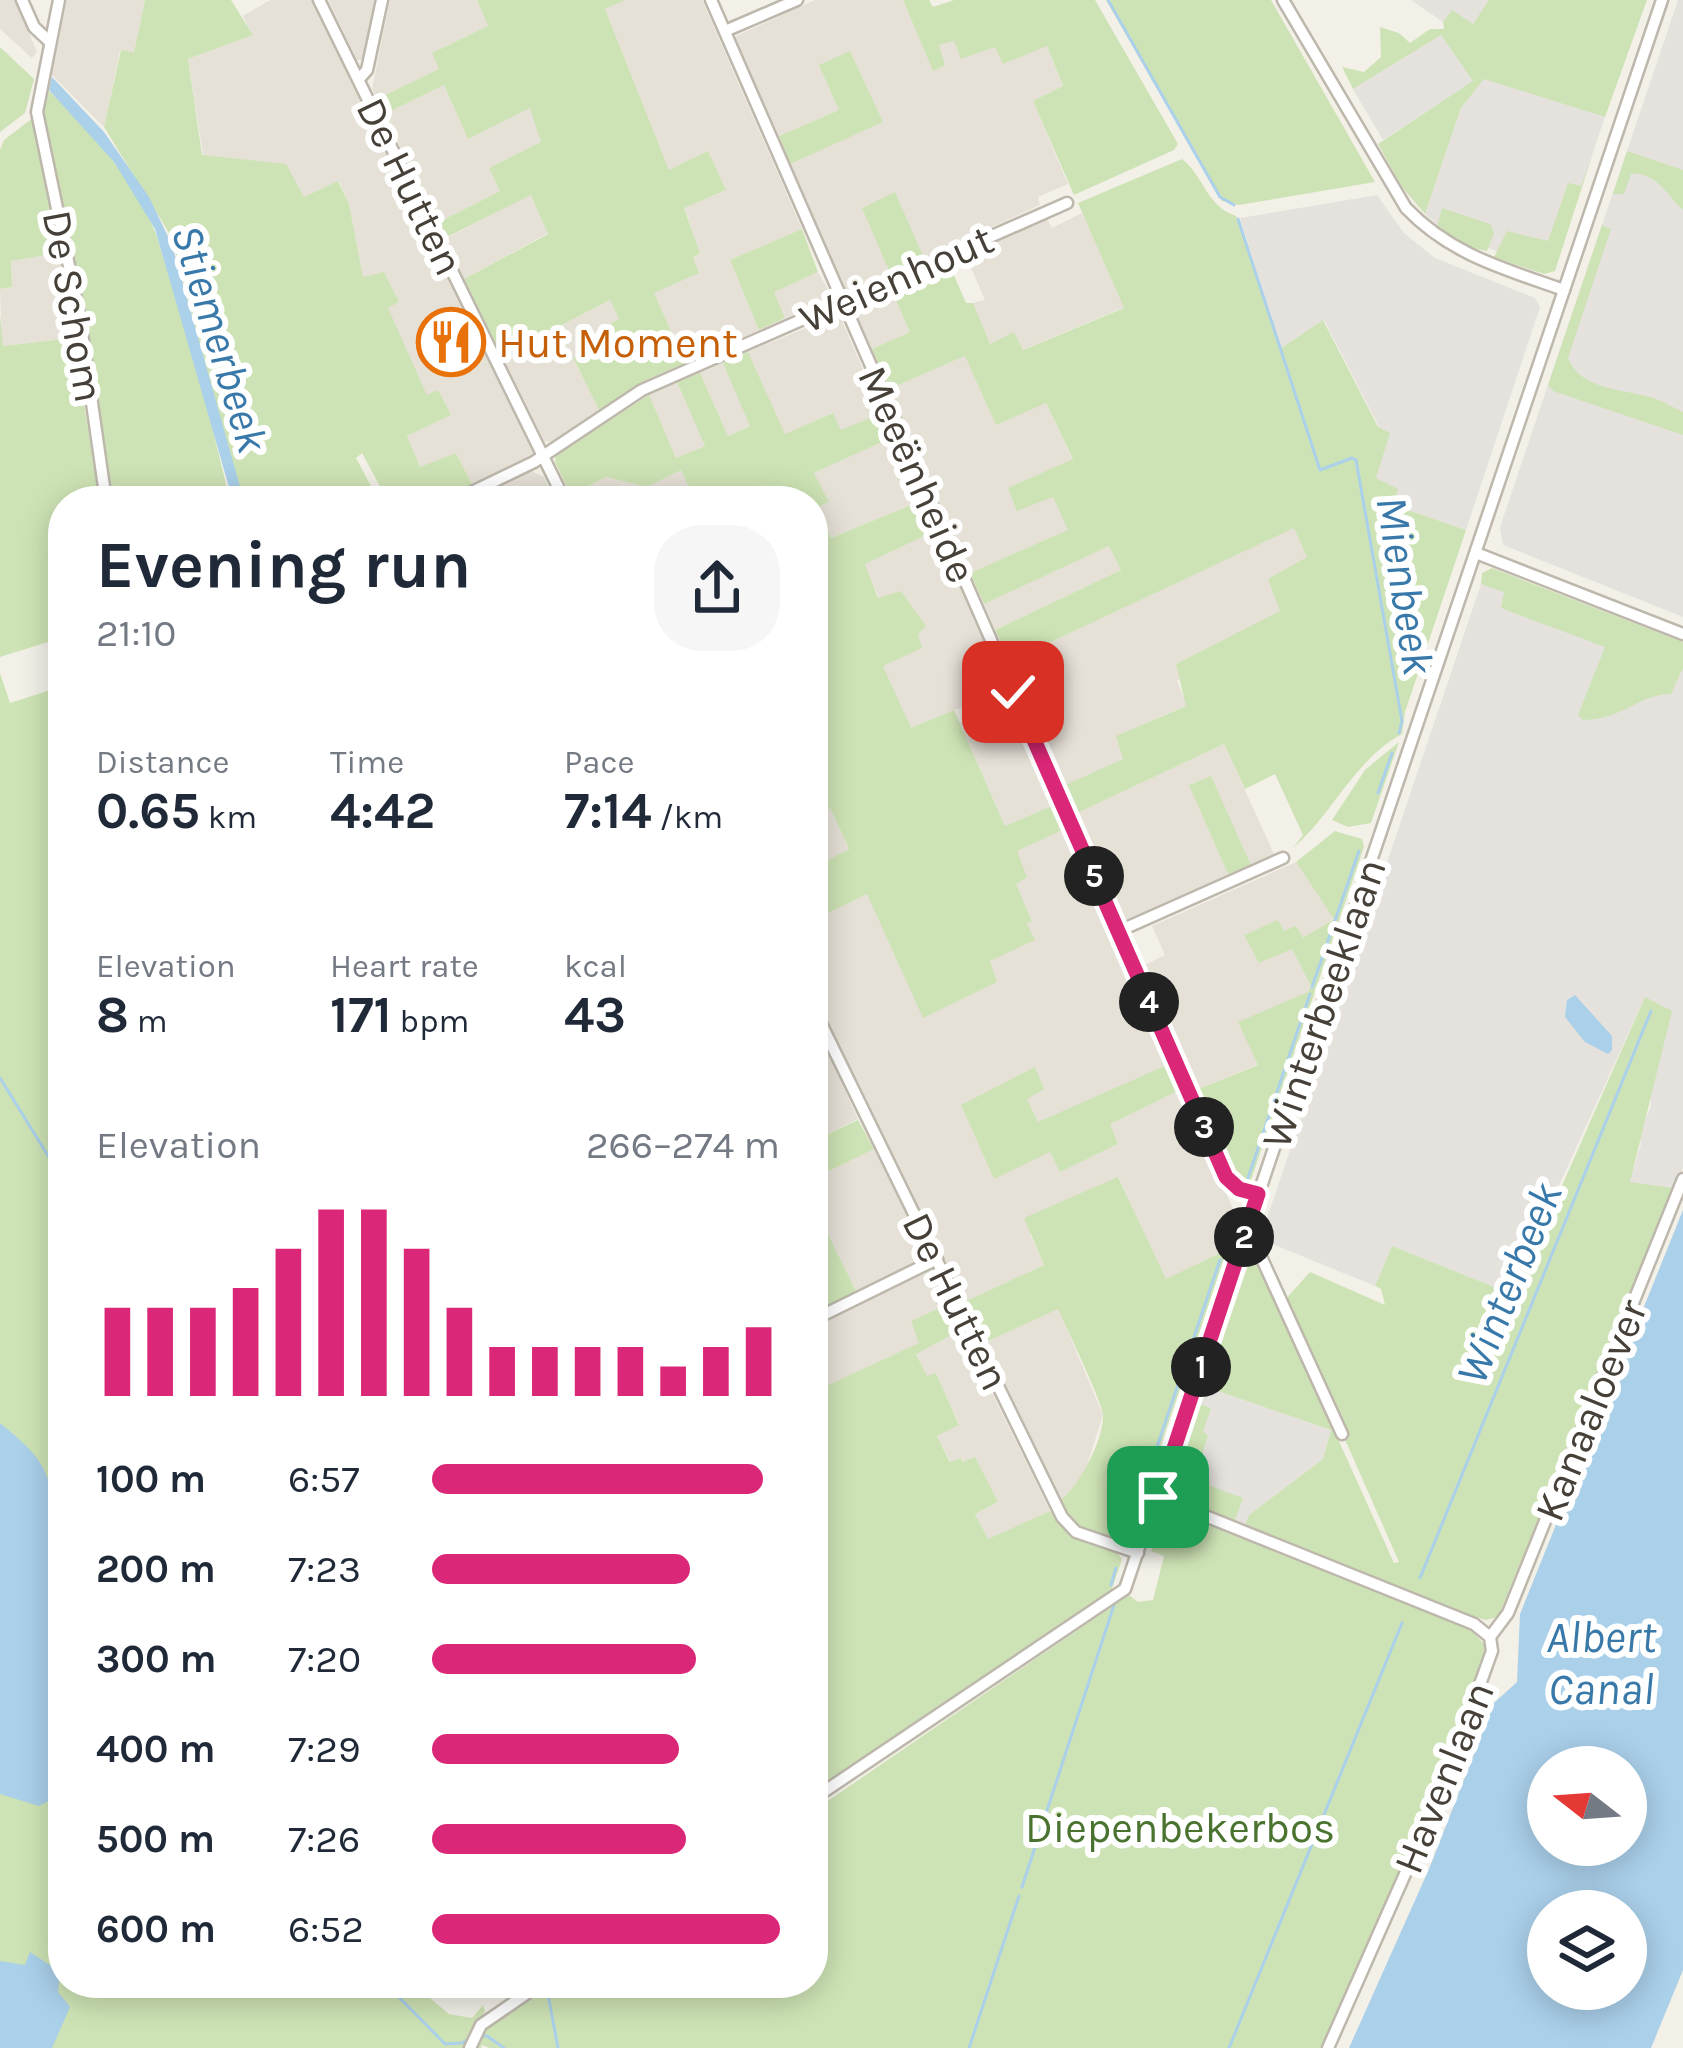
<!DOCTYPE html>
<html lang="en">
<head>
<meta charset="utf-8">
<style>
  body { margin:0; font-family:Karla,sans-serif; background:#f6f6f7; color:#1f2937; height:100vh; display:flex; flex-direction:column; font-size:45px; white-space:nowrap }
  * { box-sizing:border-box; margin:0 }
  p { font-size:39px; color:#747a83 }
  .icon { flex:none; width:66px; height:66px; fill:none; stroke:currentColor; stroke-width:2; stroke-linecap:round; stroke-linejoin:round }
  .map { position:relative; flex:1; overflow:hidden }
  .panel { position:absolute; left:48px; top:486px; width:780px; height:1512px; display:flex; flex-direction:column; background:#fff; border-radius:48px; box-shadow:0 6px 30px #0003 }
  .panel>* { flex:none }
  .needle { width:78px; rotate:287deg }
  .buttons { position:absolute; left:1527px; top:1746px; display:grid; gap:24px }
  .buttons a { display:grid; place-items:center; width:120px; height:120px; border-radius:50%; background:#fff; box-shadow:0 6px 30px #0003; font-size:60px }
  .pin { position:absolute; display:grid; place-items:center; width:102px; height:102px; color:#fff; margin:-51px; border-radius:24px; box-shadow:0 6px 18px #0006 }
  .km { position:absolute; width:60px; height:60px; margin:-30px; border-radius:50%; background:#222; color:#fff; font-size:33px; line-height:60px; text-align:center }
  .round { display:grid; place-items:center; flex:none; width:126px; height:126px; border-radius:48px; background:#f6f6f7 }
  .headline { display:flex; align-items:center; justify-content:space-between; height:204px; padding:0 48px }
  h1 { font-size:66px; font-weight:700; line-height:90px }
  .figures { display:grid; grid-template-columns:repeat(3,1fr); gap:18px; height:204px; padding:12px 48px }
  .figures div { display:grid; align-content:center }
  .figures b { font-size:51px; font-weight:700 }
  .figures small { font-size:33px; font-weight:400 }
  .figures p { font-size:33px }
  .chart { height:336px; padding:24px 48px }
  .chart p { display:flex; justify-content:space-between }
  .chart svg { width:100%; height:216px; margin-top:12px; stroke:#db2777; stroke-width:6 }
  ul { padding:0 48px; list-style:none; font-size:39px }
  li { display:grid; grid-template-columns:192px 144px 1fr; align-items:center; height:90px }
  li i { height:30px; border-radius:15px; background:#db2777 }
  .map>svg:first-child { display:block }
  .residential { fill:#e6e1d7 }
  .industrial { fill:#e5e2dd }
  .green { fill:#cee3b5 }
  .water { fill:#aad0ea; fill-rule:evenodd }
  .lines { fill:none; stroke-linecap:round; stroke-linejoin:round }
  .stream { stroke:#aad0ea; stroke-width:3 }
  .minor-casing { stroke:#bdb7ac; stroke-width:15 }
  .minor { stroke:#fff; stroke-width:10 }
  .route-casing { stroke:#fff; stroke-width:24 }
  .route { stroke:#db2777; stroke-width:15 }
  .labels { text-anchor:middle; stroke-width:12; stroke-linejoin:round; paint-order:stroke }
  .street-label { font-size:42px; fill:#464038; stroke:#fff }
  .food-label { font-size:42px; fill:#c56008; stroke:#fff; text-anchor:start }
  .park-label { font-size:42px; fill:#49732f; stroke:#fff }
  .water-label { font-size:45px; font-style:italic; fill:#3979a9; stroke:#fff }
</style>
</head>
<body>
<div class="map">
<svg width="1683" height="2048" viewBox="0 0 1683 2048">
  <rect width="100%" height="100%" fill="#f3f0e8"/>
  <g class="residential">
    <polygon points="0,0 15,0 37,52 32,58 0,29"/>
    <polygon points="67,0 145,0 134,52 120,51 104,127 52,75"/>
    <polygon points="270,0 312,0 534,455 472,484 456,453 420,468 407,436 450,415 427,395 387,308 384,273 363,278 349,204 339,181 304,197 203,155 188,59 252,35 243,16"/>
    <polygon points="328,0 375,0 362,60 357,60"/>
    <polygon points="390,0 477,0 488,26 432,53 440,69 377,99 372,89"/>
    <polygon points="626,0 702,0 802,229 730,260 759,330 685,363 654,293 700,253 684,207 725,191 669,171 605,9"/>
    <polygon points="815,0 903,0 933,70 938,45 954,41 995,47 1047,46 1063,87 1033,101 1068,184 1038,197 1040,205 924,258 895,193 863,207 890,273 846,293 790,164 882,121 850,51 839,110 779,136 734,37"/>
    <polygon points="444,85 468,139 530,107 542,142 489,168 500,191 437,223 385,114"/>
    <polygon points="531,194 548,233 464,279 445,239"/>
    <polygon points="1082,213 1125,307 1022,350 990,345 973,303 985,300 966,256 1047,219 1052,228"/>
    <polygon points="59,253 73,338 2,346 0,289 12,287 11,261"/>
    <polygon points="818,272 828,290 825,301 785,318 773,292"/>
    <polygon points="891,289 910,332 872,349 852,306"/>
    <polygon points="610,300 620,319 613,340 573,359 599,410 552,442 544,441 502,356"/>
    <polygon points="832,317 841,319 882,413 841,431 832,413 785,435 748,352"/>
    <polygon points="965,356 1046,403 1073,460 1009,488 1053,496 1069,530 970,573 889,389"/>
    <polygon points="723,363 751,425 728,436 700,373"/>
    <polygon points="677,382 706,445 676,459 649,395"/>
    <polygon points="893,437 921,501 831,538 818,507 828,502 814,473"/>
    <polygon points="681,469 695,501 574,501 571,495 606,477 647,487"/>
    <polygon points="531,471 544,477 556,501 467,501"/>
    <polygon points="1294,527 1308,557 1281,611 1176,664 1182,678 1177,681 1187,705 1117,736 1124,759 1063,786 1010,661"/>
    <polygon points="935,531 1006,688 911,729 882,666 921,648 879,598 864,564"/>
    <polygon points="1110,545 1121,570 995,630 984,604"/>
    <polygon points="1006,702 1010,703 1054,805 1005,826 960,723"/>
    <polygon points="1224,744 1274,854 1251,865 1211,777 1190,784 1228,874 1123,921 1073,815"/>
    <polygon points="830,808 849,850 813,868 813,816"/>
    <polygon points="1065,829 1169,1064 1037,1123 1017,1079 961,1106 1050,1152 1060,1171 1118,1144 1109,1124 1180,1090 1234,1211 1218,1254 1165,1280 1119,1178 1030,1234 1044,1265 964,1302 813,995 813,920 867,893 997,983 989,961 1032,920 1015,883 1016,851"/>
    <polygon points="1296,862 1334,918 1292,948 1311,986 1309,992 1239,1022 1259,1064 1196,1090 1143,966 1165,955 1152,926"/>
    <polygon points="826,1049 858,1119 813,1141 813,1055"/>
    <polygon points="874,1149 926,1254 923,1260 857,1293 819,1216 813,1218 813,1179"/>
    <polygon points="930,1271 948,1304 911,1321 920,1343 813,1392 813,1328"/>
    <polygon points="1058,1308 1103,1415 1084,1475 1076,1489 1061,1500 986,1342"/>
    <polygon points="961,1330 1050,1511 988,1540 975,1514 997,1503 961,1458 951,1462 937,1436 959,1424 936,1373 927,1377 916,1353"/>
  </g>
  <g class="industrial">
    <polygon points="1411,0 1489,0 1473,25 1452,10 1443,22"/>
    <polygon points="1678,0 1683,0 1683,617 1503,545 1500,527"/>
    <polygon points="1441,35 1474,81 1383,140 1353,89"/>
    <polygon points="1484,78 1605,117 1553,269 1521,262 1439,226 1425,214 1461,108"/>
    <polygon points="1377,195 1404,233 1435,258 1535,298 1540,307 1466,530 1393,505 1376,478 1379,427 1324,320 1281,348 1240,218"/>
    <polygon points="1494,581 1683,651 1683,1167 1674,1188 1629,1183 1641,1144 1639,1136 1651,1106 1645,997 1556,1192 1514,1295 1392,1246 1375,1286 1260,1239 1481,584"/>
    <polygon points="1206,1387 1331,1430 1323,1459 1249,1515 1244,1527 1177,1499 1173,1487"/>
  </g>
  <g class="green">
    <polygon points="145,0 231,0 253,35 188,59 202,155 286,164 304,197 338,181 349,204 363,277 384,272 399,302 388,308 427,395 438,390 451,415 407,436 420,467 456,453 472,484 441,501 388,501 362,453 356,458 379,501 241,501 171,236 104,127 121,50 134,52"/>
    <polygon points="477,0 626,0 605,9 669,170 708,151 726,190 684,208 700,253 693,258 699,273 654,293 685,363 646,380 599,410 573,358 612,340 606,326 619,319 610,300 502,356 464,279 548,234 531,195 445,238 437,223 500,191 489,168 541,142 530,108 468,139 444,85 385,114 377,99 439,69 432,53 488,26"/>
    <polygon points="903,0 929,0 933,7 954,0 1095,0 1178,144 1174,150 1074,195 1033,101 1063,86 1047,46 1003,64 995,47 961,59 954,41 939,45 945,65 933,71"/>
    <polygon points="1106,0 1271,0 1375,182 1239,205 1222,201"/>
    <polygon points="1489,0 1647,0 1605,117 1484,79 1461,108 1425,214 1402,187 1378,144 1473,81 1441,35 1353,89 1342,67 1364,72 1381,57 1380,27 1399,33 1410,43 1430,29 1444,29 1443,22 1452,10 1473,24"/>
    <polygon points="0,47 34,79 25,113 0,132"/>
    <polygon points="850,51 883,122 790,164 779,136 839,110 819,65"/>
    <polygon points="49,91 87,126 139,196 156,234 198,369 230,501 110,501 43,112"/>
    <polygon points="34,117 59,253 11,261 12,287 0,289 0,150 4,140"/>
    <polygon points="1594,150 1555,271 1544,274 1494,257 1507,231 1548,241 1568,183 1581,186"/>
    <path d="M1627,151L1683,170V210C1667,195 1655,171 1631,174L1624,194H1613Z"/>
    <path d="M1182,159C1205,177 1205,205 1236,216L1280,349L1323,320L1378,427L1390,433L1376,478L1398,489L1393,505L1466,530L1405,712L1402,734C1354,760 1333,814 1293,848L1303,835L1275,774L1245,789L1224,744L1073,815L1063,786L1123,759L1116,736L1186,706L1176,664L1280,611L1268,579L1307,557L1294,528L1010,661L995,630L1121,570L1109,546L984,604L970,573L1068,530L1053,497L1017,511L1008,488L1073,459L1046,403L996,425L965,356L889,389L872,349L910,332L891,289L949,264L966,303H973L990,344L1014,332L1023,350L1124,308L1078,203Z"/>
    <polygon points="895,192 924,258 890,273 862,208"/>
    <polygon points="1442,208 1490,224 1494,233 1487,251 1468,247 1437,227"/>
    <path d="M1602,225L1611,229L1568,358C1582,392 1625,388 1656,399C1665,402 1674,408 1683,412V435L1553,391L1548,385Z"/>
    <polygon points="802,229 818,272 774,292 785,318 759,330 730,260"/>
    <polygon points="0,314 3,346 73,338 100,501 63,501 63,646 52,651 48,642 0,657"/>
    <polygon points="748,352 785,434 833,413 841,430 882,413 893,437 814,473 829,502 818,507 831,538 921,501 935,531 865,564 878,598 901,591 926,626 918,634 922,648 883,666 911,728 954,710 1005,826 1054,805 1065,829 1017,851 1027,877 1016,884 1032,921 1027,924 1035,940 990,961 997,982 923,1018 867,894 813,920 813,868 849,849 830,808 813,816 813,501 695,501 681,470 647,487 606,477 571,495 555,462 556,455 649,395 676,458 705,446 677,382 700,373 728,436 750,426 723,363"/>
    <path d="M1492,568L1683,642V668L1671,694C1636,695 1625,719 1583,720L1578,715L1605,647L1501,608L1504,592L1481,584L1482,573Z"/>
    <polygon points="0,673 10,703 63,686 63,1983 412,1983 449,2014 472,2018 483,2005 485,2011 479,2021 485,2026 561,1983 813,1983 813,1811 1129,1595 1138,1602 1153,1600 1164,1556 1151,1551 1170,1510 1471,1630 1486,1646 1435,1792 1325,2048 489,2048 482,2045 481,2048 0,2048"/>
    <polygon points="1399,742 1371,823 1348,827 1332,820 1365,770"/>
    <polygon points="1211,776 1251,865 1228,874 1189,785"/>
    <polygon points="1335,831 1362,839 1364,847 1251,1180 1238,1183 1233,1179 1196,1090 1258,1065 1238,1022 1308,992 1311,986 1292,949 1259,963 1244,935 1278,920 1284,931 1296,926 1303,938 1334,919 1296,862"/>
    <polygon points="1645,997 1672,1011 1630,1182 1674,1188 1498,1617 1486,1620 1469,1615 1244,1527 1249,1515 1323,1459 1331,1430 1206,1387 1253,1251 1394,1563 1399,1562 1284,1301 1310,1272 1385,1305 1381,1289 1375,1286 1392,1246 1514,1295"/>
    <polygon points="1169,1064 1180,1090 1110,1124 1118,1144 1060,1172 1050,1152 994,1179 961,1105 1035,1067 1044,1089 1027,1099 1038,1122"/>
    <polygon points="858,1120 874,1149 813,1179 813,1141"/>
    <path d="M1118,1177L1166,1279L1218,1254L1234,1211L1239,1217L1130,1535L1124,1540L1073,1524L1061,1500C1079,1486 1104,1439 1103,1415C1102,1401 1066,1327 1058,1309L986,1342L964,1302L1044,1265L1024,1218Z"/>
    <polygon points="819,1216 857,1293 813,1315 813,1218"/>
    <polygon points="948,1304 961,1330 916,1354 927,1376 936,1373 959,1425 937,1436 950,1462 961,1458 963,1462 975,1457 998,1502 975,1514 988,1539 1050,1511 1069,1534 1114,1549 1122,1559 1110,1595 826,1784 813,1759 813,1392 919,1343 911,1321"/>
    <polygon points="1200,1404 1211,1408 1203,1432 1208,1435 1194,1480 1243,1498 1234,1523 1177,1499 1173,1487"/>
  </g>
  <g class="water">
    <polygon points="52,77 104,132 149,197 172,245 244,501 233,501 155,229 114,162 49,90"/>
    <polygon points="1575,995 1612,1036 1612,1050 1608,1054 1585,1042 1565,1017 1567,1000"/>
    <path d="M1683,1210V1970L1651,2048H1349L1429,1869L1494,1703L1517,1682L1520,1614ZM1548,1767H1626V1845H1548ZM1548,1911H1626V1989H1548Z"/>
    <path d="M0,1423C17,1437 40,1455 47,1477C53,1493 57,1510 63,1526V1794L39,1806L0,1794Z"/>
    <polygon points="30,1952 60,1972 58,1992 70,2007 52,2048 0,2048 0,1961 25,1965"/>
  </g>
  <g class="lines">
    <g class="stream">
      <polyline points="1108,0 1220,197 1234,205"/>
      <polyline points="1238,219 1320,470 1352,458 1356,460 1402,721 1399,733"/>
      <polyline points="1378,793 1392,753"/>
      <polyline points="1312,987 1359,851"/>
      <polyline points="0,1078 63,1180"/>
      <polyline points="1248,1178 1310,994"/>
      <polyline points="1130,1527 1220,1260"/>
      <polyline points="1420,1578 1651,1011"/>
      <polyline points="1111,1585 1116,1568"/>
      <polyline points="1022,1887 1114,1605"/>
      <polyline points="385,1983 445,2044 462,2043 470,2038"/>
      <polyline points="547,1989 558,2048"/>
      <polyline points="479,2036 487,2036 504,2048"/>
      <polyline points="969,2048 1019,1896"/>
      <polyline points="1229,2048 1402,1623"/>
    </g>
    <g class="minor-casing">
      <g id="minor">
        <polyline points="22,0 34,27 50,42"/>
        <polyline points="59,0 37,112 80,319 106,501"/>
        <polyline points="319,0 565,501"/>
        <polyline points="711,0 1226,1177 1239,1188 1258,1194"/>
        <path d="M1283,0L1406,208C1451,255 1505,269 1564,290"/>
        <polyline points="725,31 797,0"/>
        <polyline points="359,79 367,70 382,0"/>
        <polyline points="472,492 534,462 642,390 1067,203"/>
        <polyline points="1476,553 1683,634"/>
        <polyline points="1119,931 1283,858"/>
        <polyline points="813,1007 1062,1517 1076,1532 1138,1553"/>
        <polyline points="1244,1238 1262,1259 1342,1434"/>
        <polyline points="813,1320 937,1259"/>
        <polyline points="1158,1497 1474,1624 1490,1637 1492,1651 1440,1795 1328,2048"/>
        <polyline points="1490,1637 1508,1613 1683,1179"/>
        <polyline points="813,1799 1125,1589 1662,0"/>
        <polyline points="470,2048 481,2025 542,1983"/>
      </g>
    </g>
    <use href="#minor" class="minor"/>
  </g>
  <g class="lines">
    <g class="route-casing">
      <polyline id="route" points="1013,692 1226,1177 1239,1189 1258,1194 1158,1497"/>
    </g>
    <use href="#route" class="route"/>
  </g>
  <defs>
    <g id="restaurant-ring" transform="scale(3.45)"><circle r="9.5" fill="#fff" stroke="#e8710a" stroke-width="1.5"/><path d="M-5-6h1v4h1v-4h1v4h1v-4h1v5L-1.5 .5V6h-2V.5L-5-1ZM5-6V6H3V1.5H1.5Q1.5-4 5-6Z" fill="#e8710a"/></g>
  </defs>
  <g fill-rule="evenodd">
    <use href="#restaurant-ring" x="451" y="342"/>
  </g>
  <g class="labels">
    <g class="street-label">
      <text transform="translate(411 186) rotate(64)" y="15">De Hutten</text>
      <text transform="translate(896 278) rotate(-24)" y="15">Weienhout</text>
      <text transform="translate(74 306) rotate(80)" y="15">De Schom</text>
      <text transform="translate(918 474) rotate(66)" y="15">Meeënheide</text>
      <text transform="translate(1323 1003) rotate(-71)" y="15">Winterbeeklaan</text>
      <text transform="translate(957 1301) rotate(64)" y="15">De Hutten</text>
      <text transform="translate(1590 1410) rotate(-68)" y="15">Kanaaloever</text>
      <text transform="translate(1443 1777) rotate(-68)" y="15">Havenlaan</text>
    </g>
    <g class="food-label">
      <text x="498" y="357">Hut Moment</text>
    </g>
    <g class="park-label">
      <text x="1180" y="1842">Diepenbekerbos</text>
    </g>
    <g class="water-label">
      <text transform="translate(221 338) rotate(73)" y="16">Stiemerbeek</text>
      <text transform="translate(1406 585) rotate(81)" y="16">Mienbeek</text>
      <text transform="translate(1508 1283) rotate(-68)" y="16">Winterbeek</text>
      <text x="1601" y="1652">Albert<tspan x="1601" dy="52">Canal</tspan></text>
    </g>
  </g>
</svg>
<div class="buttons">
<a><svg class="needle" viewBox="-14 -14 28 28"><path d="M0-13l5 13h-10z" fill="#e53935"/><path d="M0 13l5-13h-10z" fill="#747a83"/></svg></a>
<a><svg class="icon" aria-label="layers" viewBox="0 0 24 24"><path d="M12 4l9 5-9 5-9-5zM3 14l9 5 9-5"/></svg></a>
</div>
<div class="pin" style="left:1158px;top:1497px;background:#1e9e55"><svg class="icon" aria-label="arrive" viewBox="0 0 24 24"><path d="M6 21V4h12l-3 4 3 4H6"/></svg></div>
<div class="pin" style="left:1013px;top:692px;background:#d93025"><svg class="icon" aria-label="check" viewBox="0 0 24 24"><path d="M5 12l5 5 9-10"/></svg></div>
<b class="km" style="left:1201px;top:1367px">1</b>
<b class="km" style="left:1244px;top:1237px">2</b>
<b class="km" style="left:1204px;top:1127px">3</b>
<b class="km" style="left:1149px;top:1002px">4</b>
<b class="km" style="left:1094px;top:876px">5</b>
<section class="panel">
<div class="headline"><div><h1>Evening run</h1><p>21:10</p></div><a class="round"><svg class="icon" aria-label="share" viewBox="0 0 24 24"><path d="M12 15V3M7 8l5-5 5 5M5 13v7h14v-7"/></svg></a></div>
<div class="figures">
<div><p>Distance</p><b>0.65<small> km</small></b></div>
<div><p>Time</p><b>4:42</b></div>
<div><p>Pace</p><b>7:14<small> /km</small></b></div>
</div>
<div class="figures">
<div><p>Elevation</p><b>8<small> m</small></b></div>
<div><p>Heart rate</p><b>171<small> bpm</small></b></div>
<div><p>kcal</p><b>43</b></div>
</div>
<div class="chart"><p><span>Elevation</span>266–274 m</p>
<svg viewBox="0 0 160 44" preserveAspectRatio="none"><path d="M5 44V26M15 44V26M25 44V26M35 44V22M45 44V14M55 44V6M65 44V6M75 44V14M85 44V26M95 44V34M105 44V34M115 44V34M125 44V34M135 44V38M145 44V34M155 44V30"/></svg>
</div>
<ul>
<li><b>100 m</b>6:57<i style="width:95%"></i></li>
<li><b>200 m</b>7:23<i style="width:74%"></i></li>
<li><b>300 m</b>7:20<i style="width:76%"></i></li>
<li><b>400 m</b>7:29<i style="width:71%"></i></li>
<li><b>500 m</b>7:26<i style="width:73%"></i></li>
<li><b>600 m</b>6:52<i style="width:100%"></i></li>
</ul>
</section>
</div>
</body>
</html>
